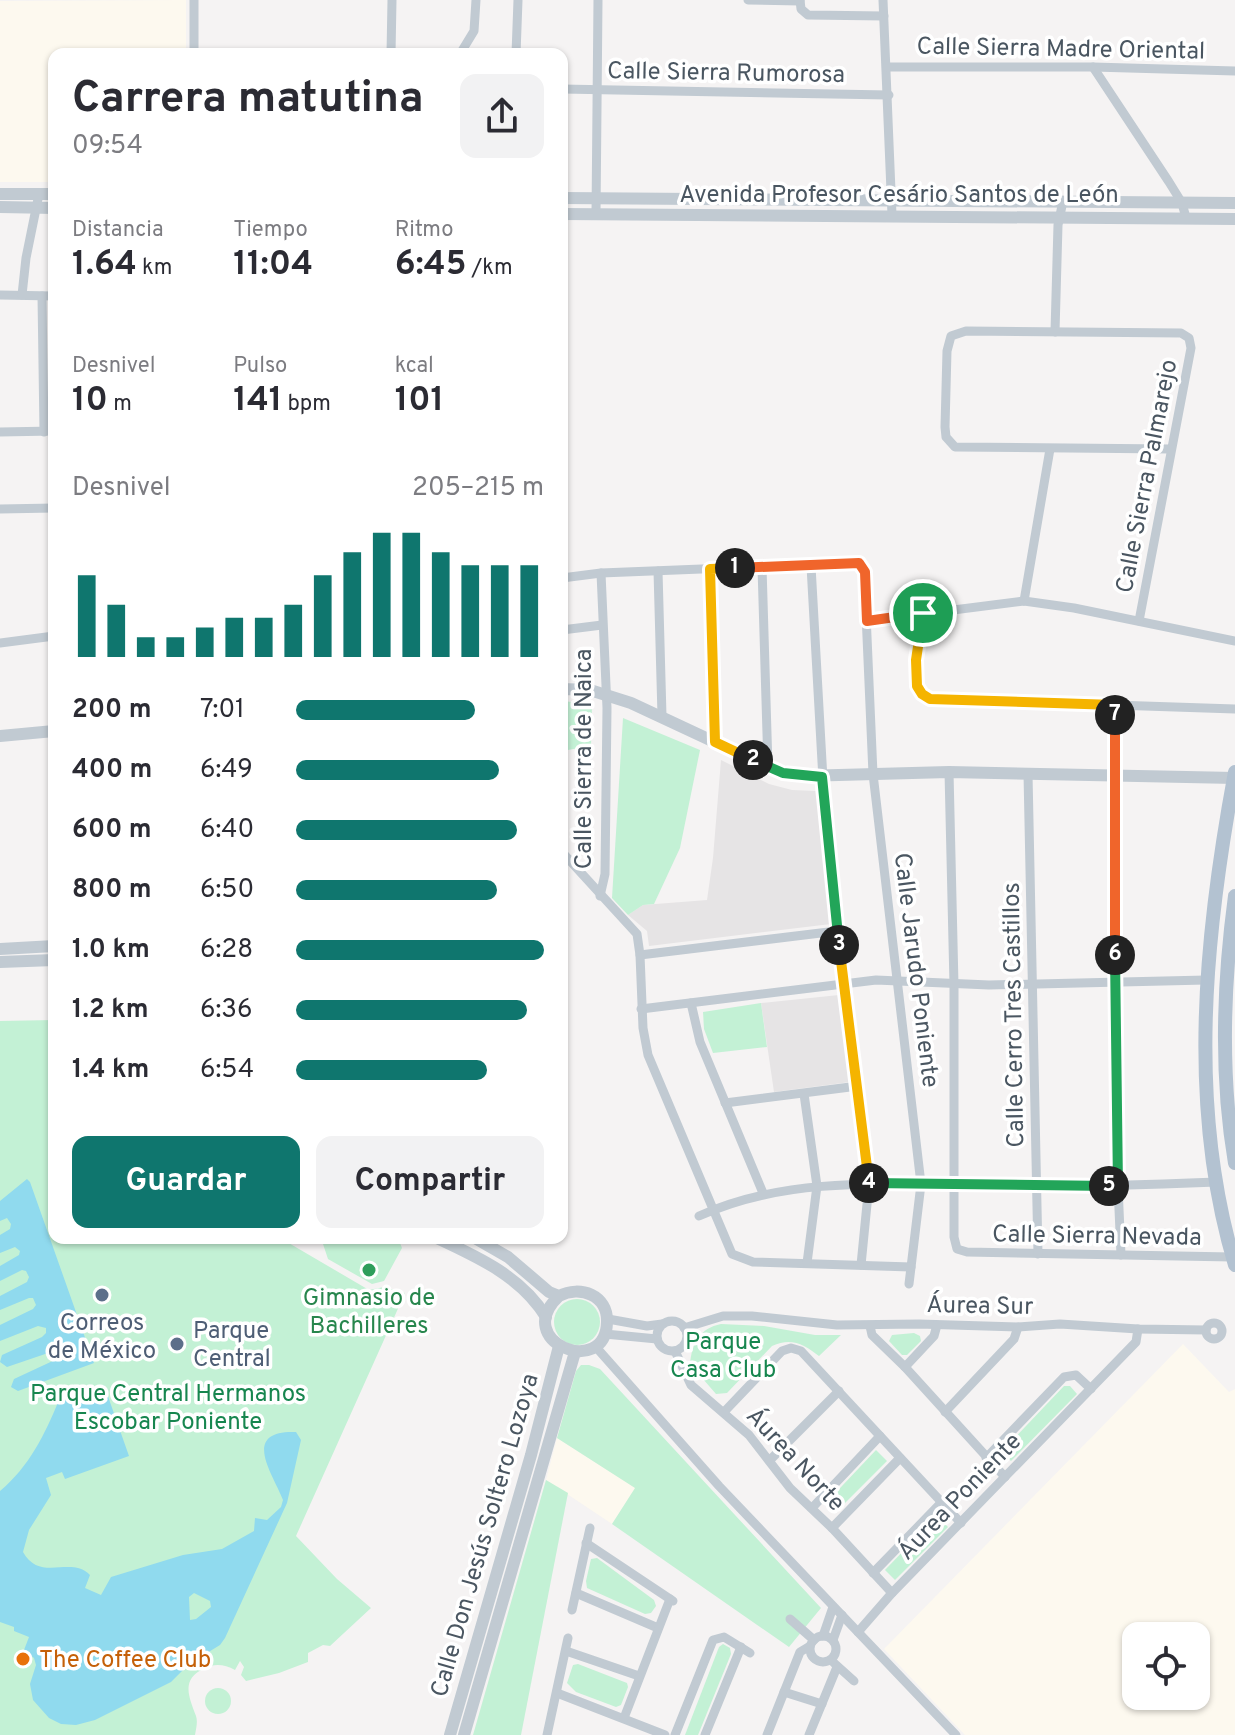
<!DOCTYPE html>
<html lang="es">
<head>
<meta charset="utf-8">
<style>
  body { margin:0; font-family:Overpass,sans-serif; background:#f2f2f3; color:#2b2b33; height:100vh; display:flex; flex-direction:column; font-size:30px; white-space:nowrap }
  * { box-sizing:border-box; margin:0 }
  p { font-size:26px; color:#7c7c81 }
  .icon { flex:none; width:44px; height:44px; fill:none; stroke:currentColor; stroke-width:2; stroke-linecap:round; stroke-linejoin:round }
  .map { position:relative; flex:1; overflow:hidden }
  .panel { position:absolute; left:48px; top:48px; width:520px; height:1196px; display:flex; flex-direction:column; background:#fff; border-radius:16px; box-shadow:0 2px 6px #0004 }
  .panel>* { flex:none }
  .buttons { position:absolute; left:1122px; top:1622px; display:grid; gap:16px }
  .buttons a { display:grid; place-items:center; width:88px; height:88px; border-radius:16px; background:#fff; box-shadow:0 2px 6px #0004; font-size:40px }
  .pin { position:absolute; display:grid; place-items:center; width:68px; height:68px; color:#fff; margin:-34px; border:4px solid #fff; border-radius:50%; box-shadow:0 2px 8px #0007 }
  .km { position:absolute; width:40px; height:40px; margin:-20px; border-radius:50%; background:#222; color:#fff; font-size:22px; line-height:40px; text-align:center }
  .round { display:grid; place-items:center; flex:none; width:84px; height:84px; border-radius:16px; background:#f2f2f3 }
  .summary { display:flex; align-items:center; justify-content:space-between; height:136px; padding:0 24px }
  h1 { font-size:44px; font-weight:700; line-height:60px }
  .metrics { display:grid; grid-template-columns:repeat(3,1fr); gap:12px; height:136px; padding:8px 24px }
  .metrics div { display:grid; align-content:center }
  .metrics b { font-size:34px; font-weight:700 }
  .metrics small { font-size:22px; font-weight:400 }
  .metrics p { font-size:22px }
  .chart { height:224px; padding:16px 24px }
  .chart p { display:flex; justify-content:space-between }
  .chart svg { width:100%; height:144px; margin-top:8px; stroke:#0f766e; stroke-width:6 }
  .primary-button { display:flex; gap:16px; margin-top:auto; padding:16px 24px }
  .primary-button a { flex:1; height:92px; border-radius:16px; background:#0f766e; color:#fff; font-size:32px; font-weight:700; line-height:92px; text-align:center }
  .primary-button a+a { background:#f2f2f3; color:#2b2b33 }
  ul { padding:0 24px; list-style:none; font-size:26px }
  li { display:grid; grid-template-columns:128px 96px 1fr; align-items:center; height:60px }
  li i { height:20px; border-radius:10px; background:#0f766e }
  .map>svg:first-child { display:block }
  .commercial { fill:#fdf9ef; fill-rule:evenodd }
  .education { fill:#e6e4e5 }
  .green { fill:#c3f1d5 }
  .water { fill:#90daee; fill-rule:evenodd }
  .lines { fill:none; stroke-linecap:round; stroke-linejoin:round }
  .minor { stroke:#c1cad2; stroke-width:9 }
  .tertiary { stroke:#c1cad2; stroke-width:12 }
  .primary { stroke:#b3c2d1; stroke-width:14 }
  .split-1-casing { stroke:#fff; stroke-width:16 }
  .split-2-casing { stroke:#fff; stroke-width:16 }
  .split-3-casing { stroke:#fff; stroke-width:16 }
  .split-4-casing { stroke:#fff; stroke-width:16 }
  .split-5-casing { stroke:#fff; stroke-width:16 }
  .split-6-casing { stroke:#fff; stroke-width:16 }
  .split-7-casing { stroke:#fff; stroke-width:16 }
  .split-8-casing { stroke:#fff; stroke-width:16 }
  .split-1 { stroke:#f0652b; stroke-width:10 }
  .split-2 { stroke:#f5b400; stroke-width:10 }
  .split-3 { stroke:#22a559; stroke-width:10 }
  .split-4 { stroke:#f5b400; stroke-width:10 }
  .split-5 { stroke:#22a559; stroke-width:10 }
  .split-6 { stroke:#22a559; stroke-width:10 }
  .split-7 { stroke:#f0652b; stroke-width:10 }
  .split-8 { stroke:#f5b400; stroke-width:10 }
  .leisure-dot { fill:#2e9e5b; stroke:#fff; stroke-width:3 }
  .service-dot { fill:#5c6f8a; stroke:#fff; stroke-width:3 }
  .food-dot { fill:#e8710a; stroke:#fff; stroke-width:3 }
  .labels { text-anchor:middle; stroke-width:7; stroke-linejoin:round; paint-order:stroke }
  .street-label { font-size:24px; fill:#4a5661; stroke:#fff }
  .leisure-label { font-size:24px; fill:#27864d; stroke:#fff }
  .service-label { font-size:24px; fill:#4e5e75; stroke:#fff }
  .park-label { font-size:24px; fill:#17864f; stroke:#fff }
  .food-label { font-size:24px; fill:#c56008; stroke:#fff; text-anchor:start }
</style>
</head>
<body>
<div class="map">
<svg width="1235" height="1735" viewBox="0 0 1235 1735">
  <rect width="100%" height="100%" fill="#f5f3f3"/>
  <g class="commercial">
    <polygon points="186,0 186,54 54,54 54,182 0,182 0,1"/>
    <path d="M1183,1344L1229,1392L1235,1389V1735H965L884,1649ZM1196,1636V1696H1136V1636Z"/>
    <polygon points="557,1438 636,1488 612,1524 546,1480"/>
  </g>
  <g class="education">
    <polygon points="721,760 769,784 792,790 816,791 831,924 649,946 647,931 628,915 643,905 707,900 713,858"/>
    <polygon points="839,995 850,1082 774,1092 761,1003"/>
  </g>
  <g class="green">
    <polygon points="562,701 592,704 591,746 562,751"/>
    <polygon points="623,718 700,750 680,848 654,904 643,905 628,915 612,898"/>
    <polygon points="761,1003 767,1047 713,1053 704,1029 703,1012"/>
    <path d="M54,1020V1238H285L287,1242L369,1290L384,1287L405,1293L296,1536L337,1579L371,1608L330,1646L323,1645L308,1653V1662L279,1673L246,1681L241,1675L244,1667L240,1661L235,1670C225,1665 216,1663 205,1668C180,1679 189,1697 196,1716C198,1722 196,1729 195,1735H0V1021Z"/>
    <polygon points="312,1238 398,1238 402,1248 384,1281 372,1284 328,1259 323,1244"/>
    <circle cx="577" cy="1322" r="23"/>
    <path d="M721,1324L764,1326L815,1335H841L819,1356C804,1344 791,1337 772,1346L727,1393L716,1394L690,1364C692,1343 700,1328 721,1324Z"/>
    <polygon points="914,1333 920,1336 921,1341 907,1355 902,1355 889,1341 892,1335"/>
    <polygon points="581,1365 589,1365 600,1369 821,1608 789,1647 612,1524 635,1488 557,1438 576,1371"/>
    <polygon points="1064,1386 1070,1386 1077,1394 1011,1461 1003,1454 1007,1446"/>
    <polygon points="876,1450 887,1461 835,1513 825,1504"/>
    <polygon points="546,1480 568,1493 521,1735 473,1735"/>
    <polygon points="937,1516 948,1527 895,1580 885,1570"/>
    <polygon points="597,1558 654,1600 656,1606 651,1613 645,1614 587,1588 586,1581 591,1559"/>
    <polygon points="723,1644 730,1648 731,1654 698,1735 685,1735 719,1647"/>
    <polygon points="578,1664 627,1683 628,1687 621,1705 616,1707 576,1692 567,1683 573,1665"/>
    <circle cx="218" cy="1701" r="13"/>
  </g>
  <g class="water">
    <polygon points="27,1179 30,1182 94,1363 18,1391 11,1387 14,1379 57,1359 54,1353 51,1352 7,1367 0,1362 2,1355 42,1337 46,1333 46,1328 38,1326 0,1341 0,1325 33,1309 36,1305 33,1298 29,1298 0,1310 0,1296 27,1282 29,1277 26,1271 22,1270 0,1281 0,1266 19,1255 20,1251 15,1247 0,1253 0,1235 10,1229 11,1224 7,1218 0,1221 0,1201"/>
    <path d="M104,1385L129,1456L65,1479L62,1472L46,1478L51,1495L29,1530L23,1552C40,1583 71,1555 90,1575L85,1588L101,1595L111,1577L183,1555L222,1549L254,1531L255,1518L267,1520L281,1507L283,1500C274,1475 239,1430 296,1432L301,1440L287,1503L225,1638L220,1645L189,1664L171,1682L95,1720L76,1725L61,1724L49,1718L33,1700L30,1684L36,1665L34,1658L24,1650L29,1637L14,1631V1627L0,1622V1491C29,1467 45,1434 59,1400ZM194,1593L210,1601L211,1607L196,1619L190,1620L189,1597Z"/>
  </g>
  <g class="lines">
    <g class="minor">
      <polyline points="748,0 800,1"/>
      <polyline points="800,0 801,9 808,15 884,16"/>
      <polyline points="883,0 892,215"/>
      <polyline points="194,54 194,0"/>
      <polyline points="391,54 392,0"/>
      <polyline points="460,54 474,31 476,0"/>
      <polyline points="516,54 518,0"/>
      <polyline points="887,67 1093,67 1235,71"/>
      <polyline points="1093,67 1169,182 1182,203 1186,218"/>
      <polyline points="562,89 889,95"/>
      <polyline points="596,214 598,0"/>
      <polyline points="0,295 54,296"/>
      <polyline points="22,295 26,258 39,194"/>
      <polyline points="42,296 44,432"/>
      <polyline points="1055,332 1058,225 1063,201"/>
      <polyline points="0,432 54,431"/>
      <polyline points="0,509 54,508"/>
      <polyline points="811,566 825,815 869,1184 861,1265"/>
      <polyline points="762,567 768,767"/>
      <polyline points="710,569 715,742"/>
      <polyline points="658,571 662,716"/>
      <polyline points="562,578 601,573 855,563 864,568 873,774 921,1184 909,1284"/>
      <polyline points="1024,601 1050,449"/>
      <polyline points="923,613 916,660 917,686 922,694 930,699 1235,709"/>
      <polyline points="867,621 1024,601 1074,608 1235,641"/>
      <polyline points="1139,621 1191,348 1189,338 1181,333 966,331 951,336 947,351 945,427 946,437 955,447 1170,449"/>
      <polyline points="562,630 602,625"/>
      <polyline points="0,643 54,636"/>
      <polyline points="1115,705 1113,854 1118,1186 1121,1255"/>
      <polyline points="949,772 954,985 954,1237 957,1249 967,1252 1232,1257"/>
      <polyline points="1028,774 1038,1254"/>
      <polyline points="562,852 637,934 640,955 643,1028 648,1055 732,1254 753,1262 911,1267"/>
      <polyline points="600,896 605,874 607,708 601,573"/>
      <polyline points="640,955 837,931"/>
      <polyline points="691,1003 700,1042 763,1193"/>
      <polyline points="641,1009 876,980 989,985 1206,980"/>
      <polyline points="804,1094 817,1186 807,1263"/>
      <polyline points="725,1103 858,1086"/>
      <path d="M699,1216C793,1174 892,1185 992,1187C1067,1187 1142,1185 1217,1182"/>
      <polyline points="608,1319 647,1326 662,1324"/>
      <circle cx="672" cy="1336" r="15"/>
      <circle cx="1214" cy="1331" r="8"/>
      <polyline points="870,1326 872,1335 905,1367 1005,1477"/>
      <polyline points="684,1328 723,1316 752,1316 837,1325 919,1324 1018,1327 1060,1324 1138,1329 1206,1330"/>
      <polyline points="605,1334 657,1339"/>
      <polyline points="595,1346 719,1486 956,1735"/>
      <polyline points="675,1351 691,1385 749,1435 790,1488 832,1528 892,1593"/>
      <polyline points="905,1367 934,1336 937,1325"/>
      <polyline points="724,1412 782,1351 791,1348 801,1351 961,1523"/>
      <polyline points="945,1412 1014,1339 1018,1327"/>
      <polyline points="986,1458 1064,1377 1076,1375 1091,1389"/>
      <polyline points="770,1460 839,1391"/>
      <polyline points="812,1508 880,1436"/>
      <polyline points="832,1528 900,1458"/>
      <polyline points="586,1543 673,1601"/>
      <polyline points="873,1573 941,1503"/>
      <polyline points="576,1593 658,1628"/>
      <polyline points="572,1610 590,1528"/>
      <polyline points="790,1619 814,1640"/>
      <polyline points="858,1632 892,1593 1136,1342 1138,1329"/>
      <circle cx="823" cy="1649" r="13"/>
      <polyline points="823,1636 833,1607"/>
      <polyline points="833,1640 842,1615"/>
      <polyline points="566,1651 639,1676"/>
      <polyline points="834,1663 854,1681"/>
      <polyline points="784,1692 822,1704"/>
      <polyline points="557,1693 665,1735"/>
      <polyline points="624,1718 670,1599"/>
      <polyline points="547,1735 568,1638"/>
      <polyline points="675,1735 713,1640 724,1637 750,1653"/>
      <polyline points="705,1735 741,1647"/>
      <polyline points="767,1735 800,1652 810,1646"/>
      <polyline points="809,1735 837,1667"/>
    </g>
    <g class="tertiary">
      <polyline points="0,194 54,194"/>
      <polyline points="562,198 1235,203"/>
      <polyline points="0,207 54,208"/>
      <polyline points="562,214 1235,219"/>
      <polyline points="562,689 590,690 631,703 768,767 802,776 949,772 1235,778"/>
      <polyline points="0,736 54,731"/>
      <polyline points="0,949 54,946"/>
      <polyline points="0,962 54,960"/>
      <path d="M437,1238C478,1257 522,1277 546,1317"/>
      <path d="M475,1238L508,1257L549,1292L559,1296C580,1285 608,1295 607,1322C606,1379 510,1342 559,1296"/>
      <polyline points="450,1735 531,1455 559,1346"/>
      <polyline points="464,1735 575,1352"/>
    </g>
    <g class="primary">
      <path d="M1235,772C1205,933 1187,1105 1235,1265"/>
      <path d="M1235,896C1223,985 1220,1075 1235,1163"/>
    </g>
  </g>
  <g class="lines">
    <g class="split-1-casing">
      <polyline id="split-1" points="735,568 859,563 865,572 867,621 923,613"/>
    </g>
    <g class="split-2-casing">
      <polyline id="split-2" points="735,568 710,569 715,742 753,760"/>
    </g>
    <g class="split-3-casing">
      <polyline id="split-3" points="753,760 783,773 822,777 839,945"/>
    </g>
    <g class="split-4-casing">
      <polyline id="split-4" points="839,945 869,1183"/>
    </g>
    <g class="split-5-casing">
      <polyline id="split-5" points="869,1183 1109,1186"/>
    </g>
    <g class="split-6-casing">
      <polyline id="split-6" points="1109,1186 1118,1186 1115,955"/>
    </g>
    <g class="split-7-casing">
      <polyline id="split-7" points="1115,715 1115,955"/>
    </g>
    <g class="split-8-casing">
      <polyline id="split-8" points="923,613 916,660 917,686 922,694 930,699 1115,705 1115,715"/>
    </g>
    <use href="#split-1" class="split-1"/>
    <use href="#split-2" class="split-2"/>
    <use href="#split-3" class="split-3"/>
    <use href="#split-4" class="split-4"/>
    <use href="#split-5" class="split-5"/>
    <use href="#split-6" class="split-6"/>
    <use href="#split-7" class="split-7"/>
    <use href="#split-8" class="split-8"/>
  </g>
  <circle class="leisure-dot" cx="369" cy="1270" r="8"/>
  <g class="service-dot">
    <circle cx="102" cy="1295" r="8"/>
    <circle cx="177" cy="1344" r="8"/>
  </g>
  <circle class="food-dot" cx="23" cy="1659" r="8"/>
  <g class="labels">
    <g class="street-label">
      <text transform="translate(1061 48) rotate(1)" y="8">Calle Sierra Madre Oriental</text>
      <text transform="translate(726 72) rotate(1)" y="8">Calle Sierra Rumorosa</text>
      <text x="899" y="202">Avenida Profesor Cesário Santos de León</text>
      <text transform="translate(1146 476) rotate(-79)" y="8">Calle Sierra Palmarejo</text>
      <text transform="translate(583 759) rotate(-90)" y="8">Calle Sierra de Naica</text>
      <text transform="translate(917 970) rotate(83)" y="8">Calle Jarudo Poniente</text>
      <text transform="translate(1013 1015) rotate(-91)" y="8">Calle Cerro Tres Castillos</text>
      <text transform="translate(1097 1235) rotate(1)" y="8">Calle Sierra Nevada</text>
      <text transform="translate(980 1305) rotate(1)" y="8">Áurea Sur</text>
      <text transform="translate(796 1459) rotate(47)" y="8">Áurea Norte</text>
      <text transform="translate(959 1496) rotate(-46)" y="8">Áurea Poniente</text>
      <text transform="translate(484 1535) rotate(-74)" y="8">Calle Don Jesús Soltero Lozoya</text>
    </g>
    <g class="leisure-label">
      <text x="369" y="1305">Gimnasio de<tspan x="369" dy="28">Bachilleres</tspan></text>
    </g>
    <g class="service-label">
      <text x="102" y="1330">Correos<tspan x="102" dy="28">de México</tspan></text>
      <text x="193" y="1338" text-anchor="start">Parque<tspan x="193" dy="28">Central</tspan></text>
    </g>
    <g class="park-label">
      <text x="723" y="1349">Parque<tspan x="723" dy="28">Casa Club</tspan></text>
      <text x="168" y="1401">Parque Central Hermanos<tspan x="168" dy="28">Escobar Poniente</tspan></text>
    </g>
    <g class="food-label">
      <text x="39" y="1667">The Coffee Club</text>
    </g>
  </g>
</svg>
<div class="buttons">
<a><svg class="icon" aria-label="locate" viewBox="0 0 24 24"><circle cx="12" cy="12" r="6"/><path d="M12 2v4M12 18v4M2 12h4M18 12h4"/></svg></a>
</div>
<div class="pin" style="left:923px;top:613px;background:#1e9e55"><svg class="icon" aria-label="arrive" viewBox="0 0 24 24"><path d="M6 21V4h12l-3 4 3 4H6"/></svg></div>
<b class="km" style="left:735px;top:568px">1</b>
<b class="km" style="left:753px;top:760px">2</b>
<b class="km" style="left:839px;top:945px">3</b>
<b class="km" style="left:869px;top:1183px">4</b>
<b class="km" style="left:1109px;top:1186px">5</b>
<b class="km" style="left:1115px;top:955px">6</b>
<b class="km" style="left:1115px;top:715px">7</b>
<section class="panel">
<div class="summary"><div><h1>Carrera matutina</h1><p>09:54</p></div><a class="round"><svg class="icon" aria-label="share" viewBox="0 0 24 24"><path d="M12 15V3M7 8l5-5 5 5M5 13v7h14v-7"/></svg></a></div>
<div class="metrics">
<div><p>Distancia</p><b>1.64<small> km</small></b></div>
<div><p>Tiempo</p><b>11:04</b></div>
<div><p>Ritmo</p><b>6:45<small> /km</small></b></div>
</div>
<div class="metrics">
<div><p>Desnivel</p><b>10<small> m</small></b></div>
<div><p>Pulso</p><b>141<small> bpm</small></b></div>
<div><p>kcal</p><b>101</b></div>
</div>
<div class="chart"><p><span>Desnivel</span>205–215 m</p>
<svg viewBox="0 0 160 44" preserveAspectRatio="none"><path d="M5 44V19M15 44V28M25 44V38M35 44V38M45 44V35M55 44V32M65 44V32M75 44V28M85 44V19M95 44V12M105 44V6M115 44V6M125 44V12M135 44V16M145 44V16M155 44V16"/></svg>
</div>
<ul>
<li><b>200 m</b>7:01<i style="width:72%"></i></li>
<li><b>400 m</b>6:49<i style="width:82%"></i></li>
<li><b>600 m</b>6:40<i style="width:89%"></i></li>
<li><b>800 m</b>6:50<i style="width:81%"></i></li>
<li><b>1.0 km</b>6:28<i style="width:100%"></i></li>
<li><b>1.2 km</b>6:36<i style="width:93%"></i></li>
<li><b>1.4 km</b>6:54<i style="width:77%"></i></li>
</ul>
<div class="primary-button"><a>Guardar</a><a>Compartir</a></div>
</section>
</div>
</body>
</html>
